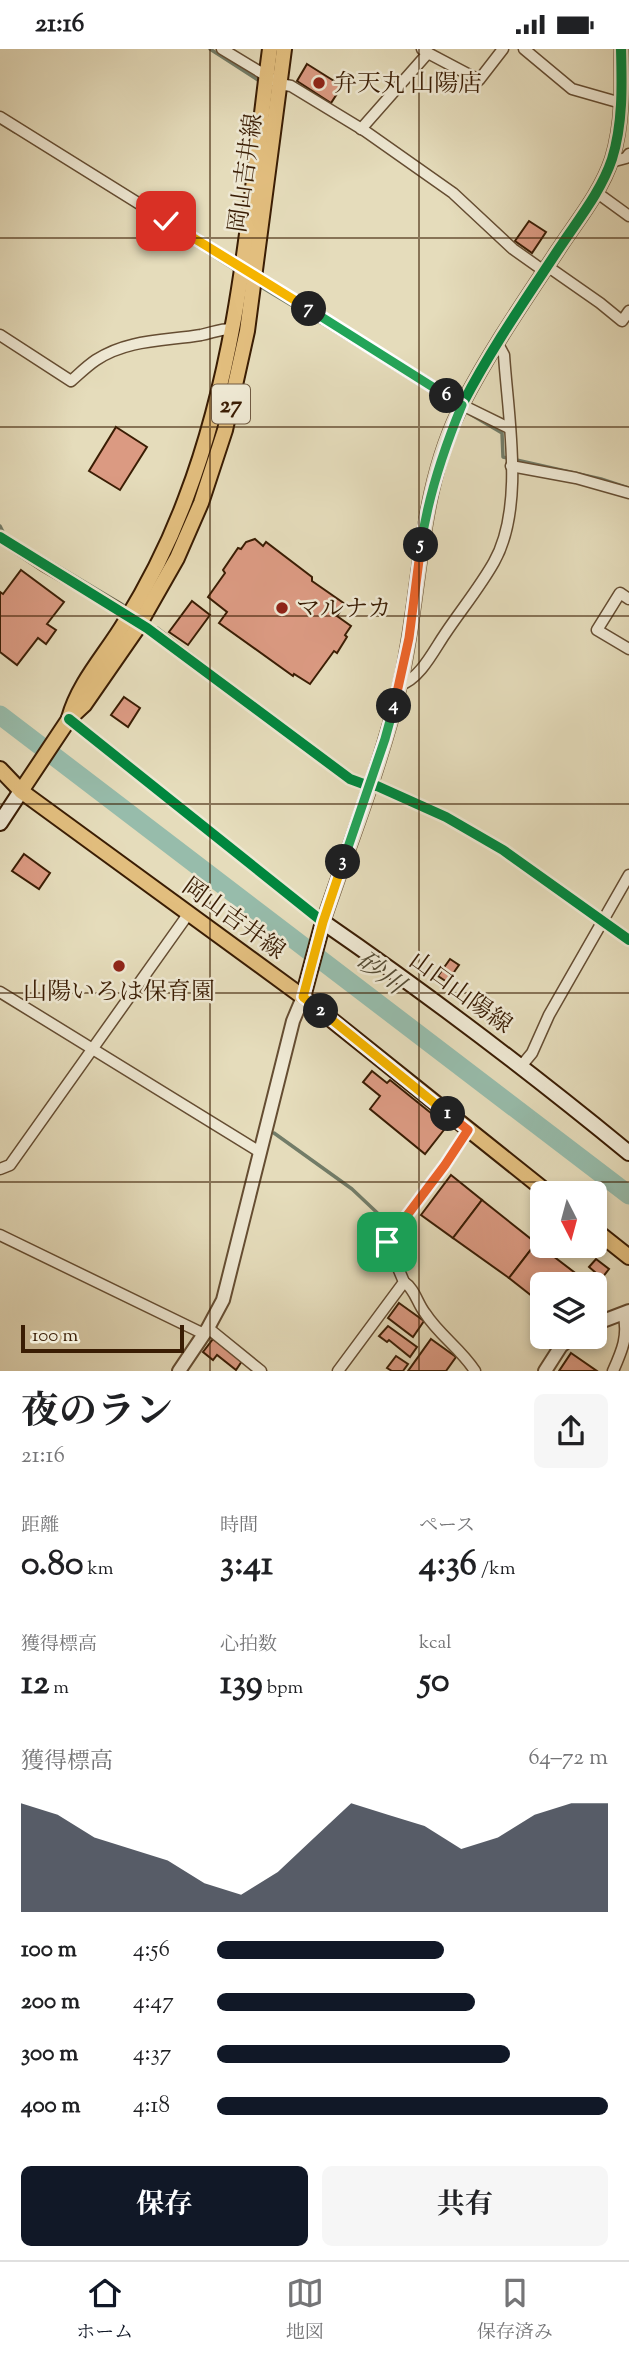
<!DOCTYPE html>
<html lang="ja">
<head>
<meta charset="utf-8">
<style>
  body { margin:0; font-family:"Sorts Mill Goudy","Noto Serif JP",serif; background:#f6f6f6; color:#202124; height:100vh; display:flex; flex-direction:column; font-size:26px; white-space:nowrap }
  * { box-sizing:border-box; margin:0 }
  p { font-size:23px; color:#757577 }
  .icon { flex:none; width:38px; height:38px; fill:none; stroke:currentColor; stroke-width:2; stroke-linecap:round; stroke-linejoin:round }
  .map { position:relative; height:1322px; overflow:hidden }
  .panel { display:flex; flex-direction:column; background:#fff; flex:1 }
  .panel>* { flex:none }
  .needle { width:46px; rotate:174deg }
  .controls { position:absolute; left:530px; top:1132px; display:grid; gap:14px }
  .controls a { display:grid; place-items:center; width:77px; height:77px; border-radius:10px; background:#fff; box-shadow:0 4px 10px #0003; font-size:35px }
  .scale { position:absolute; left:21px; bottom:18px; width:163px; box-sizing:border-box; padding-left:7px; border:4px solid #3a1d04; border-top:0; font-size:19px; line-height:24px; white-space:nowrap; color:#3a1d04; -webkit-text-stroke:5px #eee8d3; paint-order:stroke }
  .pin { position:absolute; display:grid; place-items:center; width:60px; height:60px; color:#fff; margin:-30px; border-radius:14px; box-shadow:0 4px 10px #0006 }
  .km { position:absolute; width:35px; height:35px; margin:-18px; border-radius:50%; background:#222; color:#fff; font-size:19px; line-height:35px; text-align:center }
  .round { display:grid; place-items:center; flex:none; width:74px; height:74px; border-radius:10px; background:#f6f6f6 }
  .headline { display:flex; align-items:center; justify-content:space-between; height:119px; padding:0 21px }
  h1 { font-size:38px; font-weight:700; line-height:52px }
  .stats { display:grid; grid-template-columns:repeat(3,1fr); gap:10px; height:119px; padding:7px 21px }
  .stats div { display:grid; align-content:center }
  .stats b { font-size:35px; font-weight:700 }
  .stats small { font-size:19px; font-weight:400 }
  .stats p { font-size:19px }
  .chart { height:196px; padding:14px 21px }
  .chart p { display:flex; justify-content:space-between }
  .chart svg { width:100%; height:126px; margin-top:7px; fill:#111827; opacity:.7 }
  .action { display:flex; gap:14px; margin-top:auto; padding:14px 21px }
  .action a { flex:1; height:80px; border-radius:10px; background:#111827; color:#fff; font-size:28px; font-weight:700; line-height:80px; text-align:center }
  .action a+a { background:#f6f6f6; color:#202124 }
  ul { padding:0 21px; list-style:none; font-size:23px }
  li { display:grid; grid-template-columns:112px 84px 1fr; align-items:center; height:52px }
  li i { height:18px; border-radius:9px; background:#111827 }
  .status { display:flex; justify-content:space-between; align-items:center; height:49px; padding:0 35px; background:#fff; direction:ltr }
  .status svg { height:19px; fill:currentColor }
  .tabs { display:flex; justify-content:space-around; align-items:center; height:98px; border-top:2px solid #e0e0e0; background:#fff; font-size:19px; color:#757577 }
  .tabs a { display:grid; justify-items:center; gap:4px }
  .tabs .on { color:#111827 }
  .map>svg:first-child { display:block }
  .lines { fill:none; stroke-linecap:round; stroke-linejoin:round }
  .stream { stroke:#727c68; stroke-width:3.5 }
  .river { stroke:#97bcab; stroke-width:19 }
  .building { fill:#db9a82; stroke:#3a1d04; stroke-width:2 }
  .minor-casing { stroke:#654d32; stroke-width:13 }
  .tertiary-casing { stroke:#654d32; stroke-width:16 }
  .secondary-casing { stroke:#3a1d04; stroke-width:18 }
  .primary-casing { stroke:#3a1d04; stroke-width:18 }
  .minor { stroke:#eee8d3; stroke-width:10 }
  .tertiary { stroke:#eee8d3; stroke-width:12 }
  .secondary { stroke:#eee8d3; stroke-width:14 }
  .primary { stroke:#e2be7e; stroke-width:14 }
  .cycleway-casing { stroke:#eee8d3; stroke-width:15 }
  .cycleway { stroke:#00873e; stroke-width:10 }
  .split-1-casing { stroke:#fff; stroke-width:14 }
  .split-2-casing { stroke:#fff; stroke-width:14 }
  .split-3-casing { stroke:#fff; stroke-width:14 }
  .split-4-casing { stroke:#fff; stroke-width:14 }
  .split-5-casing { stroke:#fff; stroke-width:14 }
  .split-6-casing { stroke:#fff; stroke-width:14 }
  .split-7-casing { stroke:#fff; stroke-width:14 }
  .split-8-casing { stroke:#fff; stroke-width:14 }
  .split-1 { stroke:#f0652b; stroke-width:9 }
  .split-2 { stroke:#f5b400; stroke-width:9 }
  .split-3 { stroke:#f5b400; stroke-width:9 }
  .split-4 { stroke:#22a559; stroke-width:9 }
  .split-5 { stroke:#f0652b; stroke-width:9 }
  .split-6 { stroke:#22a559; stroke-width:9 }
  .split-7 { stroke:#22a559; stroke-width:9 }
  .split-8 { stroke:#f5b400; stroke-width:9 }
  .grid { fill:none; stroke:#3a1d04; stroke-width:2; stroke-opacity:0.55 }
  .poi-dot { fill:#8f2418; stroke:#eee8d3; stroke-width:2.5 }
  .labels { text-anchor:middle; stroke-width:5; stroke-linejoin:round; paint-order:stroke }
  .shield { fill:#eee8d3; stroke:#705a42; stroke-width:2 }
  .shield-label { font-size:23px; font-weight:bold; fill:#3a1d04 }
  .poi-label { font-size:24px; fill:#3a1d04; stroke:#eee8d3; text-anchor:start }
  .street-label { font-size:24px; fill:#3a1d04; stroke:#eee8d3 }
  .water-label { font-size:26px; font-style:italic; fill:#564d36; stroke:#eee8d3 }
</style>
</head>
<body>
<div class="status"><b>21:16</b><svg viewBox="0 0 49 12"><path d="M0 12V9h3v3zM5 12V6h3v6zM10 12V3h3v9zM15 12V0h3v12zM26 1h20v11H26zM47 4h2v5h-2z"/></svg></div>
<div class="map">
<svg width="629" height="1322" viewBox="0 0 629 1322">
  <rect width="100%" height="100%" fill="#e5dcbb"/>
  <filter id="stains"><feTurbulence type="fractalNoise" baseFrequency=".00286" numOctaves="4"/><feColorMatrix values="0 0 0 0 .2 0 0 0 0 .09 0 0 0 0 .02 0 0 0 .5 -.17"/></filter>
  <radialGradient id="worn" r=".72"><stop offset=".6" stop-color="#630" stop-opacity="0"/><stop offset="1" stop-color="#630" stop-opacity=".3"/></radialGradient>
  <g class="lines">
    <g class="stream">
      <polyline points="210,0 261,33"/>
      <polyline points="0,74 15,83"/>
      <polyline points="146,165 237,222"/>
      <polyline points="258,236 321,274"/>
      <polyline points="384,313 457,359"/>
      <polyline points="470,365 502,384 503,408 601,430 629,439"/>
      <polyline points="0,477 4,485 123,556"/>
      <polyline points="157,579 217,625"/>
      <polyline points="274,1084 352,1140 388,1174"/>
      <polyline points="397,1195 406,1219"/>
    </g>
    <polyline class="river" points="0,666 629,1146"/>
  </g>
  <g class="building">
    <polygon points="307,15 342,37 331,54 297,32"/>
    <polygon points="529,172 546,183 532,204 515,192"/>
    <polygon points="116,378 147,398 120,441 89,422"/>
    <polygon points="255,490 263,497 266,493 312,528 312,532 345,555 337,567 351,577 345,586 347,588 337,604 334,602 310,635 294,625 293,627 219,574 227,563 208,548 225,524 223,521 238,499 241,500 246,493"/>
    <polygon points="21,521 64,553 47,575 56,581 46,595 38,589 17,616 0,603 0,543 3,545"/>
    <polygon points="192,552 210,566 188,596 169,583"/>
    <polygon points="124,648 140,659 128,678 111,666"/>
    <polygon points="24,805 50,824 39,840 12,822"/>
    <polygon points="450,910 459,916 447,933 438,927"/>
    <polygon points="372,1022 387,1034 390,1031 447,1077 425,1105 370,1060 380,1047 363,1033"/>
    <polygon points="451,1126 482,1151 453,1189 421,1166"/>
    <polygon points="482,1151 536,1194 509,1229 453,1189"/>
    <polygon points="536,1194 591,1236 542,1236 542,1255 509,1229"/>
    <polygon points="596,1210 609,1220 602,1229 589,1218"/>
    <polygon points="399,1254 424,1272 413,1288 388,1269"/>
    <polygon points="388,1277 417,1298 410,1308 389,1291 387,1293 379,1287"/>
    <polygon points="213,1290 242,1312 236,1321 217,1306 213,1311 203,1303"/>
    <polygon points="431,1290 456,1308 446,1322 408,1322"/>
    <polygon points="571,1304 597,1322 559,1322"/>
    <polygon points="396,1307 408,1315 403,1322 392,1322 387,1319"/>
  </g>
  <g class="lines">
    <g class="minor-casing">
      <g id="minor">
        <polyline points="222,0 280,35 291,37 365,82 453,144 513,200 544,222"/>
        <polyline points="524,0 572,40 621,54"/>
        <polyline points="428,4 479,31 503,0"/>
        <polyline points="0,68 462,356 509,379"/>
        <polyline points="361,80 428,4 422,0"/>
        <polyline points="611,113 626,109 629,105"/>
        <polyline points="596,143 629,167"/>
        <polyline points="547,217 600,254 622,272 629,262"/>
        <path d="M0,286L71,332C79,325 87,317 96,311C128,290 165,292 201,286C215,283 218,280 233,280"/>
        <polyline points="511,417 576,429 629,444"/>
        <polyline points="0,488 44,517 118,559"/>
        <polyline points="629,550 620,544 597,581 629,600"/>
        <polyline points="147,579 350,730 369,737 377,737 446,768 503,801 629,891"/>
        <path d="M400,636C420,630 434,601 445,585C461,561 480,538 494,513C525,458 508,368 504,306L497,293"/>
        <polyline points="69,670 323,873"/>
        <polyline points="0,943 260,1103"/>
        <polyline points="522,1016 532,1004 549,966 629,826"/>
        <polyline points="0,1120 10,1116 189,864"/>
        <polyline points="0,1186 204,1285"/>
        <path d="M404,1233C415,1240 417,1254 425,1264C439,1286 461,1300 475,1322"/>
        <polyline points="208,1279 261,1322"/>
        <polyline points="338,1322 404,1233 387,1193 445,1116 468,1081"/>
        <path d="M613,1322C622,1302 629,1286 623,1264"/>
      </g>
    </g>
    <g class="tertiary-casing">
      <g id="tertiary">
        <path d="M323,873C349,795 381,717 400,636C422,542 417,442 463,354C491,300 525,251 558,201C577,172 601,143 612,110C623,75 622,37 621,0"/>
        <polyline points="595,1275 629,1262"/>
        <polyline points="179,1322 208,1279 223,1251 293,972 303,948"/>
        <polyline points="545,1322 561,1297 572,1288"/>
      </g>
    </g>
    <g class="secondary-casing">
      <g id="secondary">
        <polyline points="0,774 21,742"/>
        <path d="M303,948L323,873C429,946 530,1023 629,1104"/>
      </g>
    </g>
    <g class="primary-casing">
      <g id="primary">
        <path d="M69,669C79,633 106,605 125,573C149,534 170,492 186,449C241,305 250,151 270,0"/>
        <polyline points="0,720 21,742 303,948 548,1144"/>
        <polyline points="21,742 69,670 84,656 136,581 177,509 201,454 225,381 247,282 284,0"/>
        <polyline points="595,1181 629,1208"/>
      </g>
    </g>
    <use href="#minor" class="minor"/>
    <use href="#tertiary" class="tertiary"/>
    <use href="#secondary" class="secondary"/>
    <use href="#primary" class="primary"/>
    <g class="cycleway-casing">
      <g id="cycleway">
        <polyline points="0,488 147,579 350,730 369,737 377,737 446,768 503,801 629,891"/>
        <path d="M69,670L323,873C349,795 381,717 400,636C422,542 417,442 463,354C491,300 525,251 558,201C577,172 601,143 612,110C623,75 622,37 621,0"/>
      </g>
    </g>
    <use href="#cycleway" class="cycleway"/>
  </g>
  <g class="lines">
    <g class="split-1-casing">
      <polyline id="split-1" points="387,1193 445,1116 468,1081 448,1065"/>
    </g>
    <g class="split-2-casing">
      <polyline id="split-2" points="321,962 448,1065"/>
    </g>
    <g class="split-3-casing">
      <polyline id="split-3" points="321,962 303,948 323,873 343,813"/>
    </g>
    <g class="split-4-casing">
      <polyline id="split-4" points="343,813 385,690 394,657"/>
    </g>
    <g class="split-5-casing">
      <polyline id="split-5" points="394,657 409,589 421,496"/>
    </g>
    <g class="split-6-casing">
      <path id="split-6" d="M421,496C428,447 443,402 462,356L447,347"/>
    </g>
    <g class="split-7-casing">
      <polyline id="split-7" points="309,260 447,347"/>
    </g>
    <g class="split-8-casing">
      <polyline id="split-8" points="166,172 309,260"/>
    </g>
    <use href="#split-1" class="split-1"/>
    <use href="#split-2" class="split-2"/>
    <use href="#split-3" class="split-3"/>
    <use href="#split-4" class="split-4"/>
    <use href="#split-5" class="split-5"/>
    <use href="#split-6" class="split-6"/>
    <use href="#split-7" class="split-7"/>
    <use href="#split-8" class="split-8"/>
  </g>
  <path class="grid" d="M210,0V1322M419,0V1322M0,189H629M0,378H629M0,567H629M0,755H629M0,944H629M0,1133H629"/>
  <g class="poi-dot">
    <circle cx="319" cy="34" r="7"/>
    <circle cx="282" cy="559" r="7"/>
    <circle cx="119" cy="917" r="7"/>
  </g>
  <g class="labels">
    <rect class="shield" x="212" y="335.5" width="38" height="39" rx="5"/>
    <g class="shield-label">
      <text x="231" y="363">27</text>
    </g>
    <g class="poi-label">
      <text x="333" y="42">弁天丸 山陽店</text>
      <text x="296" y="567">マルナカ</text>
      <text x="119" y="950" text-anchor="middle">山陽いろは保育園</text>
    </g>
    <g class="street-label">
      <text transform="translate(245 124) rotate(-82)" y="8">岡山吉井線</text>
      <text transform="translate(234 869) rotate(36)" y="8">岡山吉井線</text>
      <text transform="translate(461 943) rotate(36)" y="8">山口山陽線</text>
    </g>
    <g class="water-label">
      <text transform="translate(381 923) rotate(37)" y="9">砂川</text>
    </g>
  </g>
  <rect width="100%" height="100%" filter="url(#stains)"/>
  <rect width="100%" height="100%" fill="url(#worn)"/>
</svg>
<div class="controls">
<a><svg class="needle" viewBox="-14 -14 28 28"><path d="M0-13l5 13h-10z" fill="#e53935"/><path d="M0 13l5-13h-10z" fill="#757577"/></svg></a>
<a><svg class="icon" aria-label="layers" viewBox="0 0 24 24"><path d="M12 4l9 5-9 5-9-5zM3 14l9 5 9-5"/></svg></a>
</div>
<div class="scale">100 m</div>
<div class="pin" style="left:387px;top:1193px;background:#1e9e55"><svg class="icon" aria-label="arrive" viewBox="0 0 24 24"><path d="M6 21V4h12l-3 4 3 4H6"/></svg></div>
<div class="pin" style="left:166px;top:172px;background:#d93025"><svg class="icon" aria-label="check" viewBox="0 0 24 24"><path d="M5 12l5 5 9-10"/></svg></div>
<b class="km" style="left:448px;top:1065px">1</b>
<b class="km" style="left:321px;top:962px">2</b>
<b class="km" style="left:343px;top:813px">3</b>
<b class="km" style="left:394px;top:657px">4</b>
<b class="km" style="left:421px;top:496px">5</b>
<b class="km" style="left:447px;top:347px">6</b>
<b class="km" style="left:309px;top:260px">7</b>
</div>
<section class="panel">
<div class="headline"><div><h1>夜のラン</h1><p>21:16</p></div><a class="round"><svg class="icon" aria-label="share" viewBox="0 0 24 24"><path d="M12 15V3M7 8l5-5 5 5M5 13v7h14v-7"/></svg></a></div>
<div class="stats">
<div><p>距離</p><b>0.80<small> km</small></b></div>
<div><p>時間</p><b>3:41</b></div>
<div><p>ペース</p><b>4:36<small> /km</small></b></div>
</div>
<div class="stats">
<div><p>獲得標高</p><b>12<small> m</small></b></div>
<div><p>心拍数</p><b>139<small> bpm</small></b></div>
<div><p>kcal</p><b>50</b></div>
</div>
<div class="chart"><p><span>獲得標高</span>64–72 m</p>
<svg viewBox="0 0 160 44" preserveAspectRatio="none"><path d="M0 44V6L10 10L20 18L30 22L40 26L50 34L60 38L70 30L80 18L90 6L100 10L110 14L120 22L130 18L140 10L150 6L160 6V44z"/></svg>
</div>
<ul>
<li><b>100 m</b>4:56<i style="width:58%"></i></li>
<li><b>200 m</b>4:47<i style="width:66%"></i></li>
<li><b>300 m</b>4:37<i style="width:75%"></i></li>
<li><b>400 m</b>4:18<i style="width:100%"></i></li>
</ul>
<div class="action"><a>保存</a><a>共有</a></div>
</section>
<nav class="tabs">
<a class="on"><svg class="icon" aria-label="home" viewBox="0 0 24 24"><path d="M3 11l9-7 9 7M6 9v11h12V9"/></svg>ホーム</a>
<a><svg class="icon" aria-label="map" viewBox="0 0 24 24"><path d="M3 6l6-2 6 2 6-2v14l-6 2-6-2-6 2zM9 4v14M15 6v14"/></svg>地図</a>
<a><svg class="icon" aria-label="saved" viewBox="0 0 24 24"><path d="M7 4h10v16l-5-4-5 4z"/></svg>保存済み</a>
</nav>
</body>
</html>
